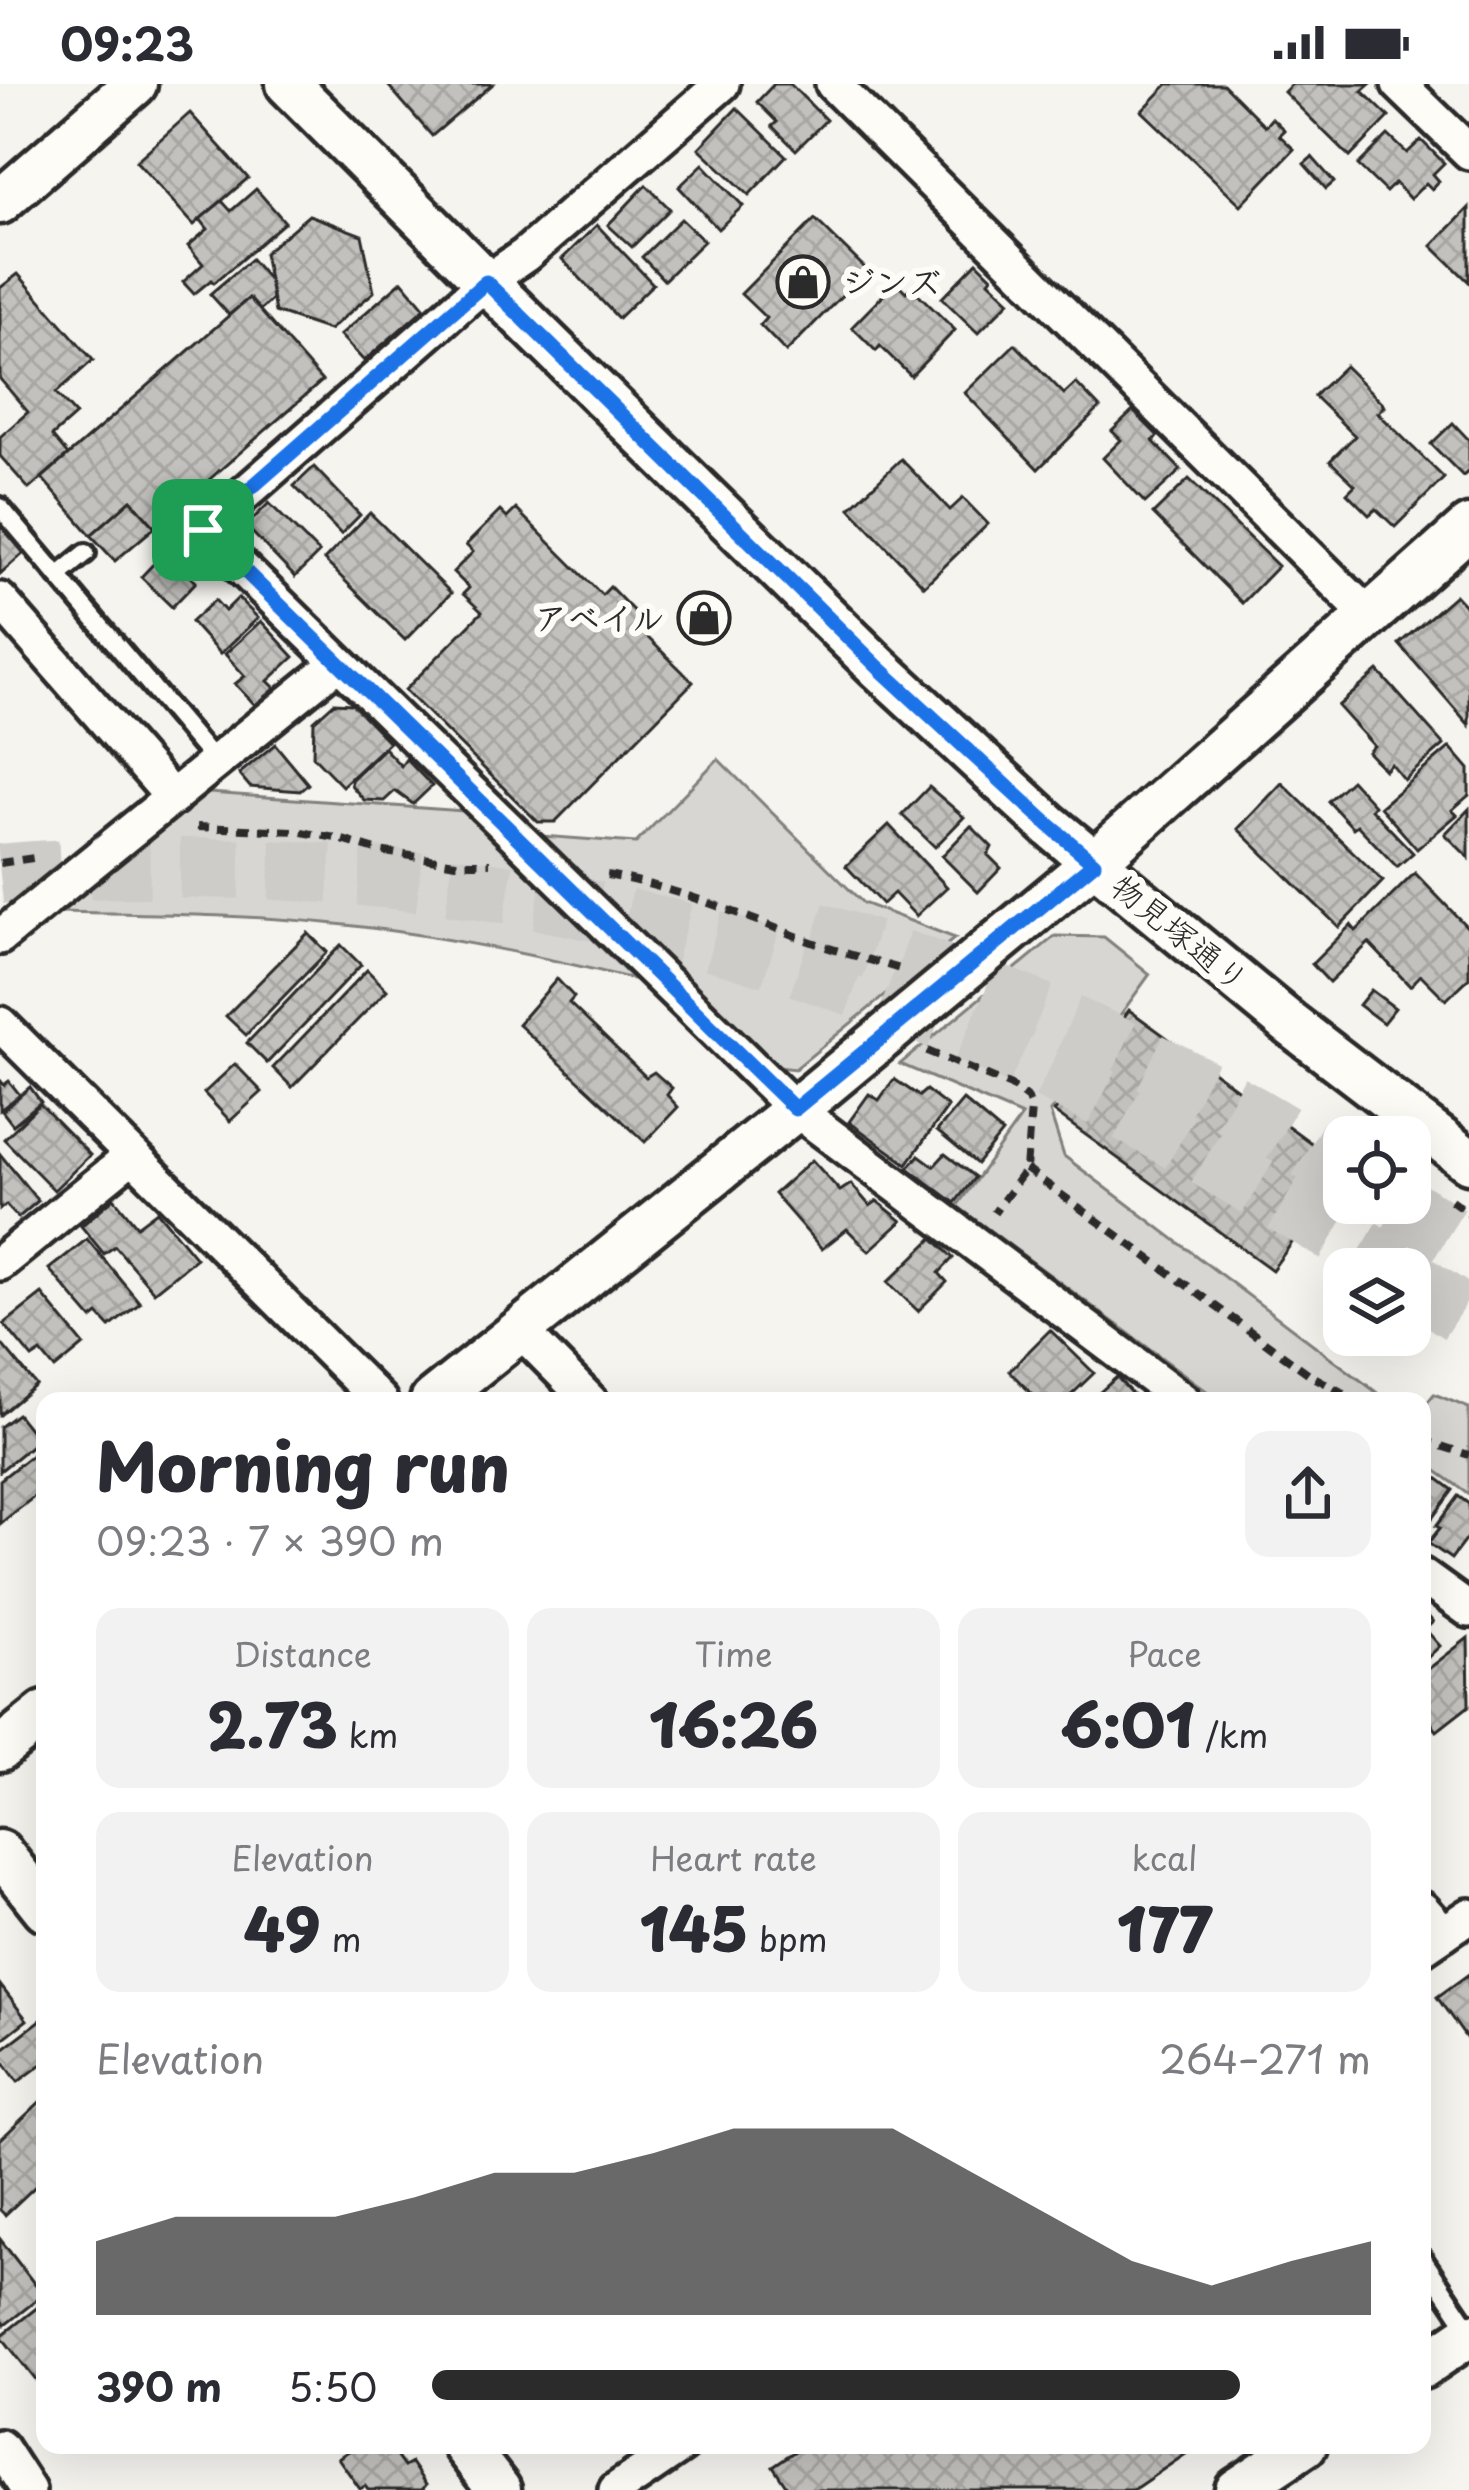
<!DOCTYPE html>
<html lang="en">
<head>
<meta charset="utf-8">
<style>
  body { margin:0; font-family:"Playpen Sans","Klee One",sans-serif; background:#f2f2f3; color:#2b2b33; height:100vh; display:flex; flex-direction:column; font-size:45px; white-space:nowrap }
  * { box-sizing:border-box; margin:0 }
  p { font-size:39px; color:#7c7c81 }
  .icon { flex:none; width:66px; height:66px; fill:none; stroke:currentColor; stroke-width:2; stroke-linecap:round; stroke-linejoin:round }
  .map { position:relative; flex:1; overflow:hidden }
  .drawer { position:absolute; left:36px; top:1308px; width:1395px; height:1062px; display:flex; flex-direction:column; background:#fff; border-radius:24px; box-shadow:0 12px 48px #0002 }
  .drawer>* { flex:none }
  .fabs { position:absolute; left:1323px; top:1032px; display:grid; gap:24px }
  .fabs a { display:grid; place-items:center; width:108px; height:108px; border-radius:24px; background:#fff; box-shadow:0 12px 48px #0002; font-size:60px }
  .pin { position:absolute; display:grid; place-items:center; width:102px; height:102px; color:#fff; margin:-51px; border-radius:24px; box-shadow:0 6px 18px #0006 }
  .round { display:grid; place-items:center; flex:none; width:126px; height:126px; border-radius:24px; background:#f2f2f3 }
  .summary { display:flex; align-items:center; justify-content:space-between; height:204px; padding:0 60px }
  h1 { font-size:66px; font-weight:800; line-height:90px }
  .stats { display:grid; grid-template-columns:repeat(3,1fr); gap:18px; height:204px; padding:12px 60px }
  .stats div { display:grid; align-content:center; border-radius:24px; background:#f2f2f3; text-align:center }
  .stats b { font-size:60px; font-weight:800 }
  .stats small { font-size:33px; font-weight:400 }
  .stats p { font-size:33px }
  .chart { height:336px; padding:24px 60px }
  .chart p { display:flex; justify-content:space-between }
  .chart svg { width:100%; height:216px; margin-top:12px; fill:#2b2b2b; opacity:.7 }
  ul { padding:0 60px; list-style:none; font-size:39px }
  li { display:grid; grid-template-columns:192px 144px 1fr; align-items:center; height:90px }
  li i { height:30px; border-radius:15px; background:#2b2b2b }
  .status { display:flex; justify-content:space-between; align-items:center; height:84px; padding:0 60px; background:#fff; direction:ltr }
  .status svg { height:33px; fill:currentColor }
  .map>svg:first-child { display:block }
  .park { fill:#d7d6d2; stroke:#81807e; stroke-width:3 }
  .building { fill:url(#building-cross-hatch); stroke:#2b2b2b; stroke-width:3 }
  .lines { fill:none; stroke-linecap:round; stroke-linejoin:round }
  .motorway-tunnel { stroke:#cdccc8; stroke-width:60; stroke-dasharray:60 30; stroke-linecap:butt }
  .service-casing { stroke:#2b2b2b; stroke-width:26 }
  .minor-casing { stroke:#2b2b2b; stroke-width:42 }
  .tertiary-casing { stroke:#2b2b2b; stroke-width:51 }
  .path { stroke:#2b2b2b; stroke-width:8; stroke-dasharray:12 9; stroke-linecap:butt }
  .service { stroke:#fdfcf7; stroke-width:16 }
  .minor { stroke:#fdfcf7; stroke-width:33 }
  .tertiary { stroke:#fdfcf7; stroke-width:42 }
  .route-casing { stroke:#fff; stroke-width:24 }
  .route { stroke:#1a73e8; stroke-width:15 }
  .labels { text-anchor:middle; stroke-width:12; stroke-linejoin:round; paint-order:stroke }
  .poi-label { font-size:33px; font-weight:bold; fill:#2b2b2b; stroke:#fdfcf7; text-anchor:start }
  .street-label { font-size:33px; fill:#2b2b2b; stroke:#fdfcf7 }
</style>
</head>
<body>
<div class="status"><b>09:23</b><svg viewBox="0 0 49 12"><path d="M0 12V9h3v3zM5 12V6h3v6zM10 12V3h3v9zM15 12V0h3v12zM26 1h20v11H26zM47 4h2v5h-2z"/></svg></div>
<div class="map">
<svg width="1469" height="2406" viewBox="0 0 1469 2406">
  <defs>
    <pattern id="building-cross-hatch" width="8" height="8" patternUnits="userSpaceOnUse" patternTransform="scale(3)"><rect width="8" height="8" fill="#c2c1be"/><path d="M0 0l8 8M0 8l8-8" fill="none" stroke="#a7a6a3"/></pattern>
  </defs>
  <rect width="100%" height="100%" fill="#f5f4ef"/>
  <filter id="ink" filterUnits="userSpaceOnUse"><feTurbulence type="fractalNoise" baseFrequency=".00833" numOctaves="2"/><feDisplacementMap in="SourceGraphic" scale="24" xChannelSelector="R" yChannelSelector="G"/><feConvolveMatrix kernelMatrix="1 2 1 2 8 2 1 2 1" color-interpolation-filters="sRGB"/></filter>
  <g filter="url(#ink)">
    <g class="park">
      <polygon points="718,675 863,819 955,854 795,985 778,983 542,752 636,759"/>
      <path d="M209,709L464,727L633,895C532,870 430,849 326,839C238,830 149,830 60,828Z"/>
      <polygon points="1055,852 1104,853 1150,890 1050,1028 1064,1072 1388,1317 1220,1317 957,1122 1022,1032 900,980"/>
      <polygon points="1434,1310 1469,1324 1469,1410 1422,1377 1422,1325"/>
    </g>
    <g class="building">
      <polygon points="387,0 493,0 432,52"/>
      <polygon points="774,0 790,0 826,36 796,66 772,42 777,38 757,18"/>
      <polygon points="1168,0 1223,0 1265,42 1272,34 1284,46 1279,51 1294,65 1241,121 1142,27"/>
      <polygon points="1292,0 1370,0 1362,7 1389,33 1350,73 1284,8"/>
      <polygon points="737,24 786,72 749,111 699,64"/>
      <polygon points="190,29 248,94 194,141 136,77"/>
      <polygon points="1388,51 1407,69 1421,56 1444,79 1433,90 1439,97 1432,105 1426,99 1410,115 1395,99 1386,108 1358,81"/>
      <polygon points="1312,73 1334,98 1326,105 1304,80"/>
      <polygon points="703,80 743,122 718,145 679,103"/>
      <polygon points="646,101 670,125 632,163 608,141"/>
      <polygon points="256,105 285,138 214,199 211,196 194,210 183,198 203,180 188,162 208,145 200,135 222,117 231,127"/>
      <polygon points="1469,124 1469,198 1432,162"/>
      <polygon points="309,131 362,151 374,208 329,246 275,228 264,169"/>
      <polygon points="681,135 704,157 664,196 642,173"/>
      <polygon points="815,135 867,186 786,268 760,241 766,234 741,210"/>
      <polygon points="597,141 653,200 618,234 562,175"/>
      <polygon points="251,175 269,196 272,215 260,226 249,214 229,231 210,210"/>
      <polygon points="977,178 992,193 989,197 1010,217 978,249 942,214"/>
      <polygon points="18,190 93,276 56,309 76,331 52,352 68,371 29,405 0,372 0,353 28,328 0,295 0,204"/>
      <polygon points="402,197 425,224 364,277 340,251"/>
      <polygon points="896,198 906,208 911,203 955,246 911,292 880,262 876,267 852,243"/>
      <polygon points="249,214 322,297 155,443 131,416 91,451 42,394"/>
      <polygon points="1015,260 1064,310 1076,299 1100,324 1038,385 965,309"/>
      <polygon points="1345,282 1385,322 1378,329 1444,394 1395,443 1376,425 1369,431 1347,409 1355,401 1330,377 1355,352 1314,312"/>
      <polygon points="1133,327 1158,352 1153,357 1181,386 1145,419 1103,374 1121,356 1112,347"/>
      <polygon points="1453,339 1469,356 1469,387 1463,392 1431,360"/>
      <polygon points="901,375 950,426 963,414 988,440 924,502 850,424"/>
      <polygon points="314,383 360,431 341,450 294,402"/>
      <polygon points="1189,395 1278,482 1242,519 1153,430"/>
      <polygon points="131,416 155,443 115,477 91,451"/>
      <polygon points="269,419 319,469 295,493 246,442"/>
      <polygon points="516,425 602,511 610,503 644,538 638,544 693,598 555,738 538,738 405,606 482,528 463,510 469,504 453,488 473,468 466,461 500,427 507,434"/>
      <polygon points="370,429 451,509 405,556 324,476"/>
      <polygon points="0,440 24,469 0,490"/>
      <polygon points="178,454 198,474 186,487 196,498 172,523 141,493"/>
      <polygon points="1455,511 1469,526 1469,641 1399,560"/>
      <polygon points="238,514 258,534 220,570 191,538 215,516 225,527"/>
      <polygon points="261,537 294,573 268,597 276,605 256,622 235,600 245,592 225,570"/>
      <polygon points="1378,587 1444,661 1404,696 1391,680 1385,686 1368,668 1374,662 1338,622"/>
      <polygon points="334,619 352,620 389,658 342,702 313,672 314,637"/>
      <polygon points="275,660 308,700 300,707 250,703 239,690"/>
      <polygon points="1450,663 1469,685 1469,711 1452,726 1457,731 1417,765 1380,723"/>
      <polygon points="384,664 401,682 406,675 432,702 413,720 395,707 384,717 364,716 351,701 351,696"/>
      <polygon points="1351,696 1374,721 1371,725 1413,769 1397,783 1357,741 1353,744 1328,717"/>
      <polygon points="1282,699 1383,797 1339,843 1238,745"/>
      <polygon points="929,703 964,733 935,763 902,731"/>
      <polygon points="1469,725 1469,774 1445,750"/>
      <polygon points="889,741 947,803 916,832 894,809 882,820 846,782"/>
      <polygon points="971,742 992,763 988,771 1001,784 978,808 942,772"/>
      <polygon points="1415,789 1469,845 1469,894 1446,916 1421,891 1410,902 1369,859 1329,898 1312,880 1351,841 1356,847"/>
      <polygon points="308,849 327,868 246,951 226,932"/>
      <polygon points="341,861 361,881 267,979 247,959"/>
      <polygon points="367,886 387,906 292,1003 273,984"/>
      <polygon points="557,895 574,913 569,919 646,993 654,988 672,1004 667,1011 678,1023 645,1058 518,940"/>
      <polygon points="1371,906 1395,924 1383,939 1359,921"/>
      <polygon points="1129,926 1344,1083 1344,1088 1272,1186 1054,1028"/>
      <polygon points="235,980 262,1008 230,1037 204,1009"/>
      <polygon points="894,995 919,1012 926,1006 948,1023 907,1080 849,1038 869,1010 879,1016"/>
      <polygon points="0,996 4,1001 9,997 20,1011 0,1026"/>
      <polygon points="30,1003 41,1018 13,1041 2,1027"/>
      <polygon points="963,1016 1002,1049 977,1080 937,1047"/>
      <polygon points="40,1020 90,1071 54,1106 4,1055"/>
      <polygon points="0,1070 38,1117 18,1134 6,1121 0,1125"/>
      <polygon points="945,1070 975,1093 955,1119 908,1084 919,1071 934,1082"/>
      <polygon points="812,1076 840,1107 851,1100 870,1122 877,1117 902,1137 869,1167 847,1145 822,1165 774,1110"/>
      <polygon points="114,1114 137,1142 157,1127 196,1174 154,1208 115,1162 104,1170 81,1142"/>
      <polygon points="933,1154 953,1174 939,1189 947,1198 918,1227 888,1198"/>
      <polygon points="87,1155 140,1219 110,1243 98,1230 92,1235 49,1185"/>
      <polygon points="42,1210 84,1261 55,1285 41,1268 32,1274 4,1240"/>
      <polygon points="1050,1246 1094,1289 1065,1317 1039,1317 1009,1287"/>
      <polygon points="0,1258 36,1301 0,1331"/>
      <polygon points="1117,1293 1138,1317 1090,1317"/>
      <polygon points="17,1330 38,1356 0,1387 0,1343"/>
      <polygon points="43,1362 45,1365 45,1404 0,1440 0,1396"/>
      <polygon points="1429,1388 1453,1406 1422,1448 1422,1397"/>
      <polygon points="1458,1412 1469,1420 1469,1451 1451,1475 1428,1459 1440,1444 1436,1442"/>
      <polygon points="1422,1525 1433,1538 1425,1545 1440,1562 1422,1579"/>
      <polygon points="1468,1554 1469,1622 1437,1647 1422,1627 1422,1590"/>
      <polygon points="1469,1890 1469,1958 1437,1913"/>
      <polygon points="0,1901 27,1936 0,1957"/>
      <polygon points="41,1936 45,1940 45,1978 18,1998 0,1973 0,1967"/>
      <polygon points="44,2014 45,2093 5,2131 0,2126 0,2056"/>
      <polygon points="0,2155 43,2211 5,2241 0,2235"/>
      <polygon points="43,2219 45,2222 45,2308 1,2252"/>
      <polygon points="358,2361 388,2361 404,2383 411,2379 426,2401 422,2406 368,2406 365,2402 360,2405 338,2374"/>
      <polygon points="804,2361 1199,2361 1133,2406 789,2406 773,2382"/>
    </g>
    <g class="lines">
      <g class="motorway-tunnel">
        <path d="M0,790C57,784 114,784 172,784C437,783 687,831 932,933C1047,980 1156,1042 1262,1106C1306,1132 1351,1157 1394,1185"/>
        <path d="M815,848C959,891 1101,949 1233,1021C1270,1042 1307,1065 1344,1087"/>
        <polyline points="1398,1119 1469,1163"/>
        <polyline points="1410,1196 1469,1235"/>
      </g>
      <g class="service-casing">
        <g id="service">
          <polyline points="0,423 216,679"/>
          <polyline points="58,492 86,469"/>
          <polyline points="1422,2174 1469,2244"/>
        </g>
      </g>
      <g class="minor-casing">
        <g id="minor">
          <polyline points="722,0 525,171 486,198 203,446 795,1025 1184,1317"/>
          <polyline points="833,0 1370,533"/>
          <polyline points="1399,0 1469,68"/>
          <polyline points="0,516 173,714"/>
          <polyline points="0,853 338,579"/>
          <polyline points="0,940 380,1317"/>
          <polyline points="0,1179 132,1072"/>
          <polyline points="521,1247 590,1317"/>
          <polyline points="1422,1492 1469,1526"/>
          <polyline points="1422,1825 1444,1849"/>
          <polyline points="1422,1864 1469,1832"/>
          <polyline points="0,2363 28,2406"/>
          <polyline points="616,2406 682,2361"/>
        </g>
      </g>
      <g class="tertiary-casing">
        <g id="tertiary">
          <polyline points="288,0 486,198 878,583 1049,741 1289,939 1469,1077"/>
          <polyline points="0,118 135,0"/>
          <polyline points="432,1317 817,1008 1093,779 1469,443"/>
          <polyline points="0,1665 45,1629"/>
          <polyline points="0,1768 45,1825"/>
          <polyline points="1422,2283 1469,2251"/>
          <polyline points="464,2361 499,2406"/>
          <polyline points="1237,2406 1305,2361"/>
        </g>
      </g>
      <g class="path">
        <polyline points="197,743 296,747 336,754 379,767 456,779 490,779"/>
        <polyline points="0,779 40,773"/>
        <path d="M607,791C680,804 750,835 820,861C846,870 874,877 900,885"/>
        <polyline points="927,967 1011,1002 1028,1015 1031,1024 1026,1085 994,1129"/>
        <polyline points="1026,1085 1312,1292 1359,1317"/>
        <polyline points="1451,1116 1469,1129"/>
        <polyline points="1422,1356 1469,1371"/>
      </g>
      <use href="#service" class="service"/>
      <use href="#minor" class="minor"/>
      <use href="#tertiary" class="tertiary"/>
    </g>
  </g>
  <g class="lines" filter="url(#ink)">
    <g class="route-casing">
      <polygon id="route" points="486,198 878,583 1049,741 1094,779 795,1025 203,446"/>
    </g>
    <use href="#route" class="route"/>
  </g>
  <defs>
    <g id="shop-ring" transform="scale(2.7)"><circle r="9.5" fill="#fdfcf7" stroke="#2b2b2b" stroke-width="1.5"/><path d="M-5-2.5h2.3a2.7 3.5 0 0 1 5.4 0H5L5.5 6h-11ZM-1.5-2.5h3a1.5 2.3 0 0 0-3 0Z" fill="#2b2b2b"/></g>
  </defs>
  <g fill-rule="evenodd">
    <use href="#shop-ring" x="803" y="198"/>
    <use href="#shop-ring" x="704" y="534"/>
  </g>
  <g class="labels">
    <g class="poi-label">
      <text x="842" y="210">ジンズ</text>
      <text x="665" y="546" text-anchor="end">アベイル</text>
    </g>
    <g class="street-label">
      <text transform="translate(1180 849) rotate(39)" y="12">物見塚通り</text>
    </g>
  </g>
</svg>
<div class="fabs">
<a><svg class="icon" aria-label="locate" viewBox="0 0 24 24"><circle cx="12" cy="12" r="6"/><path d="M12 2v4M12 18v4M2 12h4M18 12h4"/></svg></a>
<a><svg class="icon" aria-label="layers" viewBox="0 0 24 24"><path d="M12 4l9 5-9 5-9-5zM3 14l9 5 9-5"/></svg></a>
</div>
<div class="pin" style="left:203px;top:446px;background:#1e9e55"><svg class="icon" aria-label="arrive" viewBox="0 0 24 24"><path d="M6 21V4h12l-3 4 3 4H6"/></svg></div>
<section class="drawer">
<div class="summary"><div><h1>Morning run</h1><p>09:23 · 7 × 390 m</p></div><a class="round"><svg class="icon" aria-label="share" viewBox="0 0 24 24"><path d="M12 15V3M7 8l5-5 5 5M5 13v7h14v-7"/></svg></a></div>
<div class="stats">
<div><p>Distance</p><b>2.73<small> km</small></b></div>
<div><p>Time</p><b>16:26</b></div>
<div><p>Pace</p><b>6:01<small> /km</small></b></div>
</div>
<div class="stats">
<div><p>Elevation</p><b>49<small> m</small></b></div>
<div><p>Heart rate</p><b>145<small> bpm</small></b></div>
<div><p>kcal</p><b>177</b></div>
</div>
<div class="chart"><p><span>Elevation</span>264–271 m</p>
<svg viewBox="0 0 160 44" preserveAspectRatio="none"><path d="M0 44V29L10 24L20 24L30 24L40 20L50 15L60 15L70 11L80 6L90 6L100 6L110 15L120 24L130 33L140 38L150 33L160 29V44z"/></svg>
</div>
<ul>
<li><b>390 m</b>5:50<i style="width:86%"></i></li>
</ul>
</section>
</div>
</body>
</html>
